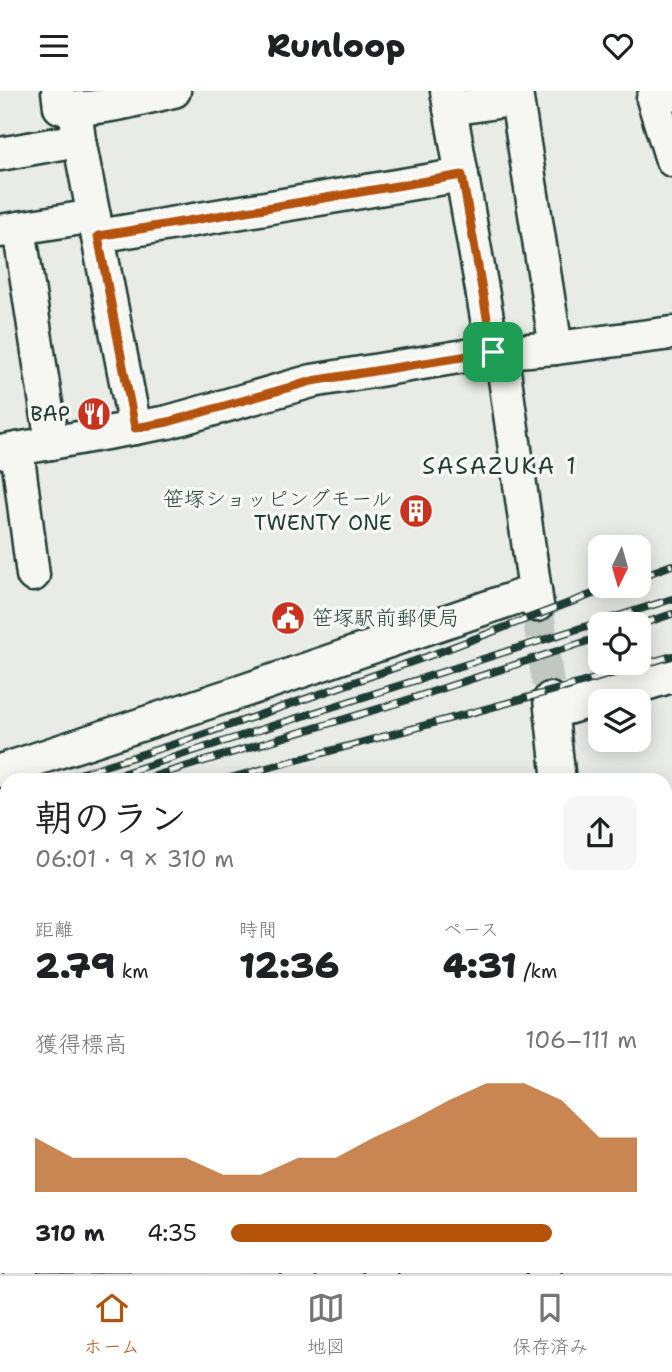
<!DOCTYPE html>
<html lang="ja">
<head>
<meta charset="utf-8">
<style>
  body { margin:0; font-family:"Shantell Sans","Klee One",sans-serif; background:#f6f6f6; color:#202124; height:100vh; display:flex; flex-direction:column; font-size:26px; white-space:nowrap }
  * { box-sizing:border-box; margin:0 }
  p { font-size:23px; color:#757577 }
  .icon { flex:none; width:38px; height:38px; fill:none; stroke:currentColor; stroke-width:2; stroke-linecap:round; stroke-linejoin:round }
  .map { position:relative; flex:1; overflow:hidden }
  .side { position:absolute; left:0px; top:682px; width:672px; height:500px; display:flex; flex-direction:column; background:#fff; border-radius:21px 21px 0 0; box-shadow:0 4px 18px #0003 }
  .side>* { flex:none }
  .needle { width:46px; rotate:185deg }
  .controls { position:absolute; left:588px; top:444px; display:grid; gap:14px }
  .controls a { display:grid; place-items:center; width:63px; height:63px; border-radius:14px; background:#fff; box-shadow:0 4px 18px #0003; font-size:35px }
  .pin { position:absolute; display:grid; place-items:center; width:60px; height:60px; color:#fff; margin:-30px; border-radius:14px; box-shadow:0 4px 10px #0006 }
  .round { display:grid; place-items:center; flex:none; width:74px; height:74px; border-radius:14px; background:#f6f6f6 }
  .overview { display:flex; align-items:center; justify-content:space-between; height:119px; padding:0 35px }
  h1 { font-size:38px; font-weight:800; line-height:52px }
  .stats { display:grid; grid-template-columns:repeat(3,1fr); gap:10px; height:119px; padding:7px 35px }
  .stats div { display:grid; align-content:center }
  .stats b { font-size:35px; font-weight:800 }
  .stats small { font-size:19px; font-weight:400 }
  .stats p { font-size:19px }
  .chart { height:196px; padding:14px 35px }
  .chart p { display:flex; justify-content:space-between }
  .chart svg { width:100%; height:126px; margin-top:7px; fill:#b45309; opacity:.7 }
  ul { padding:0 35px; list-style:none; font-size:23px }
  li { display:grid; grid-template-columns:112px 84px 1fr; align-items:center; height:52px }
  li i { height:18px; border-radius:9px; background:#b45309 }
  header { display:flex; justify-content:space-between; align-items:center; height:91px; padding:0 35px; background:#fff; font-size:32px; font-weight:800 }
  .tab-bar { display:flex; justify-content:space-around; align-items:center; height:98px; border-top:2px solid #e0e0e0; background:#fff; font-size:19px; color:#757577 }
  .tab-bar a { display:grid; justify-items:center; gap:4px }
  .tab-bar .on { color:#b45309 }
  .map>svg:first-child { display:block }
  .built { fill:#d8dcd8 }
  .water { fill:url(#water-rules); stroke:#687c75; stroke-width:2 }
  .lines { fill:none; stroke-linecap:round; stroke-linejoin:round }
  .minor-tunnel { stroke:#c1c8c3; stroke-width:32; stroke-dasharray:32 16; stroke-linecap:butt }
  .minor-casing { stroke:#1f3d34; stroke-width:37 }
  .highway-casing { stroke:#1f3d34; stroke-width:44 }
  .minor { stroke:#f6f6f2; stroke-width:32 }
  .highway { stroke:#f6f6f2; stroke-width:38 }
  .rail-casing { stroke:#1f3d34; stroke-width:8 }
  .rail { stroke:#f6f6f2; stroke-width:5; stroke-dasharray:16; stroke-linecap:butt }
  .minor-bridge-casing { stroke:#1f3d34; stroke-width:37; stroke-linecap:butt }
  .highway-bridge-casing { stroke:#1f3d34; stroke-width:44; stroke-linecap:butt }
  .minor-bridge { stroke:#f6f6f2; stroke-width:32 }
  .highway-bridge { stroke:#f6f6f2; stroke-width:38 }
  .route-casing { stroke:#fff; stroke-width:14 }
  .route { stroke:#b45309; stroke-width:9 }
  .labels { text-anchor:middle; stroke-width:7; stroke-linejoin:round; paint-order:stroke }
  .poi-label { font-size:21px; fill:#1f3d34; stroke:#f6f6f2; text-anchor:end }
  .neighbourhood-label { font-size:23px; letter-spacing:2px; fill:#1f3d34; stroke:#f6f6f2 }
</style>
</head>
<body>
<header><svg class="icon" aria-label="menu" viewBox="0 0 24 24"><path d="M4 6h16M4 12h16M4 18h16"/></svg>Runloop<svg class="icon" aria-label="heart" viewBox="0 0 24 24"><path d="M12 20l-8-8c-3-5 5-10 8-4 3-6 11-1 8 4z"/></svg></header>
<div class="map">
<svg width="672" height="1183" viewBox="0 0 672 1183">
  <defs>
    <pattern id="water-rules" width="6" height="5" patternUnits="userSpaceOnUse" patternTransform="scale(1.75)"><rect width="6" height="5" fill="#99a6a0"/><path d="M0 2.5h6" fill="none" stroke="#7c8883"/></pattern>
  </defs>
  <rect width="100%" height="100%" fill="#e9ebe7"/>
  <filter id="ink" filterUnits="userSpaceOnUse"><feTurbulence type="fractalNoise" baseFrequency=".0143" numOctaves="2"/><feDisplacementMap in="SourceGraphic" scale="14" xChannelSelector="R" yChannelSelector="G"/><feConvolveMatrix kernelMatrix="1 2 1 2 8 2 1 2 1" color-interpolation-filters="sRGB"/></filter>
  <g filter="url(#ink)">
    <polygon class="built" points="25,1176 287,1176 290,1183 26,1183"/>
    <polygon class="water" points="40,1176 129,1176 130,1183 41,1183"/>
    <g class="lines">
      <polyline class="minor-tunnel" points="537,514 550,608"/>
      <g class="minor-casing">
        <g id="minor">
          <path d="M58,0L60,16C97,21 138,8 174,0"/>
          <polyline points="447,0 493,261"/>
          <polyline points="672,3 653,8 672,69"/>
          <polyline points="75,18 79,49 135,337"/>
          <polyline points="450,18 517,8 556,257"/>
          <polyline points="0,63 79,49"/>
          <polyline points="19,137 52,352"/>
          <polyline points="0,140 94,125"/>
          <polyline points="98,145 462,84"/>
          <polyline points="501,259 537,514"/>
          <polyline points="17,358 33,484"/>
          <polyline points="0,361 168,331 312,290 477,263 556,257 672,242"/>
          <polyline points="550,608 559,690"/>
          <polyline points="567,617 672,585"/>
          <polyline points="0,680 246,599 535,500"/>
          <polyline points="0,1051 7,1088"/>
          <polyline points="665,1102 672,1102"/>
          <polyline points="20,1176 21,1183"/>
          <polyline points="297,1176 299,1183"/>
          <polyline points="379,1176 381,1183"/>
          <polyline points="544,1183 545,1176"/>
        </g>
      </g>
      <g class="highway-casing">
        <g id="highway">
          <polyline points="665,744 672,742"/>
          <polyline points="0,908 7,906"/>
          <polyline points="0,941 7,939"/>
          <polyline points="0,972 7,970"/>
          <polyline points="0,1006 7,1004"/>
        </g>
      </g>
      <use href="#minor" class="minor"/>
      <use href="#highway" class="highway"/>
      <g class="rail-casing">
        <g id="rail">
          <polyline points="639,486 672,474"/>
          <polyline points="639,534 672,523"/>
          <polyline points="57,690 190,648 426,566 614,495"/>
          <polyline points="99,690 672,508"/>
          <polyline points="138,690 401,611 600,546"/>
          <polyline points="219,690 570,595 672,565"/>
          <polyline points="0,707 7,705"/>
          <polyline points="0,721 7,719"/>
          <polyline points="0,734 7,731"/>
          <polyline points="0,753 7,751"/>
        </g>
      </g>
      <use href="#rail" class="rail"/>
      <g class="minor-bridge-casing">
        <polyline id="minor-bridge" points="665,795 672,843"/>
      </g>
      <g class="highway-bridge-casing">
        <polyline id="highway-bridge" points="665,801 672,799"/>
      </g>
      <use href="#minor-bridge" class="minor-bridge"/>
      <use href="#highway-bridge" class="highway-bridge"/>
    </g>
  </g>
  <g class="lines" filter="url(#ink)">
    <g class="route-casing">
      <polygon id="route" points="462,84 493,261 312,290 168,331 135,337 98,145"/>
    </g>
    <use href="#route" class="route"/>
  </g>
  <defs>
    <g id="restaurant-disc" transform="scale(1.75)"><circle r="9.5" fill="#c8321e" stroke="#f6f6f2"/><path d="M-5-6h1v4h1v-4h1v4h1v-4h1v5L-1.5 .5V6h-2V.5L-5-1ZM5-6V6H3V1.5H1.5Q1.5-4 5-6Z" fill="#fff"/></g>
    <g id="building-disc" transform="scale(1.75)"><circle r="9.5" fill="#c8321e" stroke="#f6f6f2"/><path d="M-4-6H4V6H1V3H-1V6H-4ZM-2.5-4.3h1.7v1.8h-1.7ZM.8-4.3h1.7v1.8H.8ZM-2.5-1h1.7V.8h-1.7ZM.8-1h1.7V.8H.8Z" fill="#fff"/></g>
    <g id="civic-disc" transform="scale(1.75)"><circle r="9.5" fill="#c8321e" stroke="#f6f6f2"/><path d="M-.6-6.5H3V-4.5H.6V-3L4-1V1h2V6H-6V1h2V-1L-.6-3ZM-1.2 2.5V6h2.4V2.5Z" fill="#fff"/></g>
  </defs>
  <g fill-rule="evenodd">
    <use href="#restaurant-disc" x="94" y="323"/>
    <use href="#building-disc" x="416" y="420"/>
    <use href="#civic-disc" x="288" y="527"/>
  </g>
  <g class="labels">
    <g class="poi-label">
      <text x="70" y="330">BAP</text>
      <text x="392" y="415">笹塚ショッピングモール<tspan x="392" dy="24">TWENTY ONE</tspan></text>
      <text x="312" y="534" text-anchor="start">笹塚駅前郵便局</text>
    </g>
    <g class="neighbourhood-label">
      <text x="500" y="383">SASAZUKA 1</text>
    </g>
  </g>
</svg>
<div class="controls">
<a><svg class="needle" viewBox="-14 -14 28 28"><path d="M0-13l5 13h-10z" fill="#e53935"/><path d="M0 13l5-13h-10z" fill="#757577"/></svg></a>
<a><svg class="icon" aria-label="locate" viewBox="0 0 24 24"><circle cx="12" cy="12" r="6"/><path d="M12 2v4M12 18v4M2 12h4M18 12h4"/></svg></a>
<a><svg class="icon" aria-label="layers" viewBox="0 0 24 24"><path d="M12 4l9 5-9 5-9-5zM3 14l9 5 9-5"/></svg></a>
</div>
<div class="pin" style="left:493px;top:261px;background:#1e9e55"><svg class="icon" aria-label="arrive" viewBox="0 0 24 24"><path d="M6 21V4h12l-3 4 3 4H6"/></svg></div>
<section class="side">
<div class="overview"><div><h1>朝のラン</h1><p>06:01 · 9 × 310 m</p></div><a class="round"><svg class="icon" aria-label="share" viewBox="0 0 24 24"><path d="M12 15V3M7 8l5-5 5 5M5 13v7h14v-7"/></svg></a></div>
<div class="stats">
<div><p>距離</p><b>2.79<small> km</small></b></div>
<div><p>時間</p><b>12:36</b></div>
<div><p>ペース</p><b>4:31<small> /km</small></b></div>
</div>
<div class="chart"><p><span>獲得標高</span>106–111 m</p>
<svg viewBox="0 0 160 44" preserveAspectRatio="none"><path d="M0 44V25L10 32L20 32L30 32L40 32L50 38L60 38L70 32L80 32L90 25L100 19L110 12L120 6L130 6L140 12L150 25L160 25V44z"/></svg>
</div>
<ul>
<li><b>310 m</b>4:35<i style="width:79%"></i></li>
</ul>
</section>
</div>
<nav class="tab-bar">
<a class="on"><svg class="icon" aria-label="home" viewBox="0 0 24 24"><path d="M3 11l9-7 9 7M6 9v11h12V9"/></svg>ホーム</a>
<a><svg class="icon" aria-label="map" viewBox="0 0 24 24"><path d="M3 6l6-2 6 2 6-2v14l-6 2-6-2-6 2zM9 4v14M15 6v14"/></svg>地図</a>
<a><svg class="icon" aria-label="saved" viewBox="0 0 24 24"><path d="M7 4h10v16l-5-4-5 4z"/></svg>保存済み</a>
</nav>
</body>
</html>
